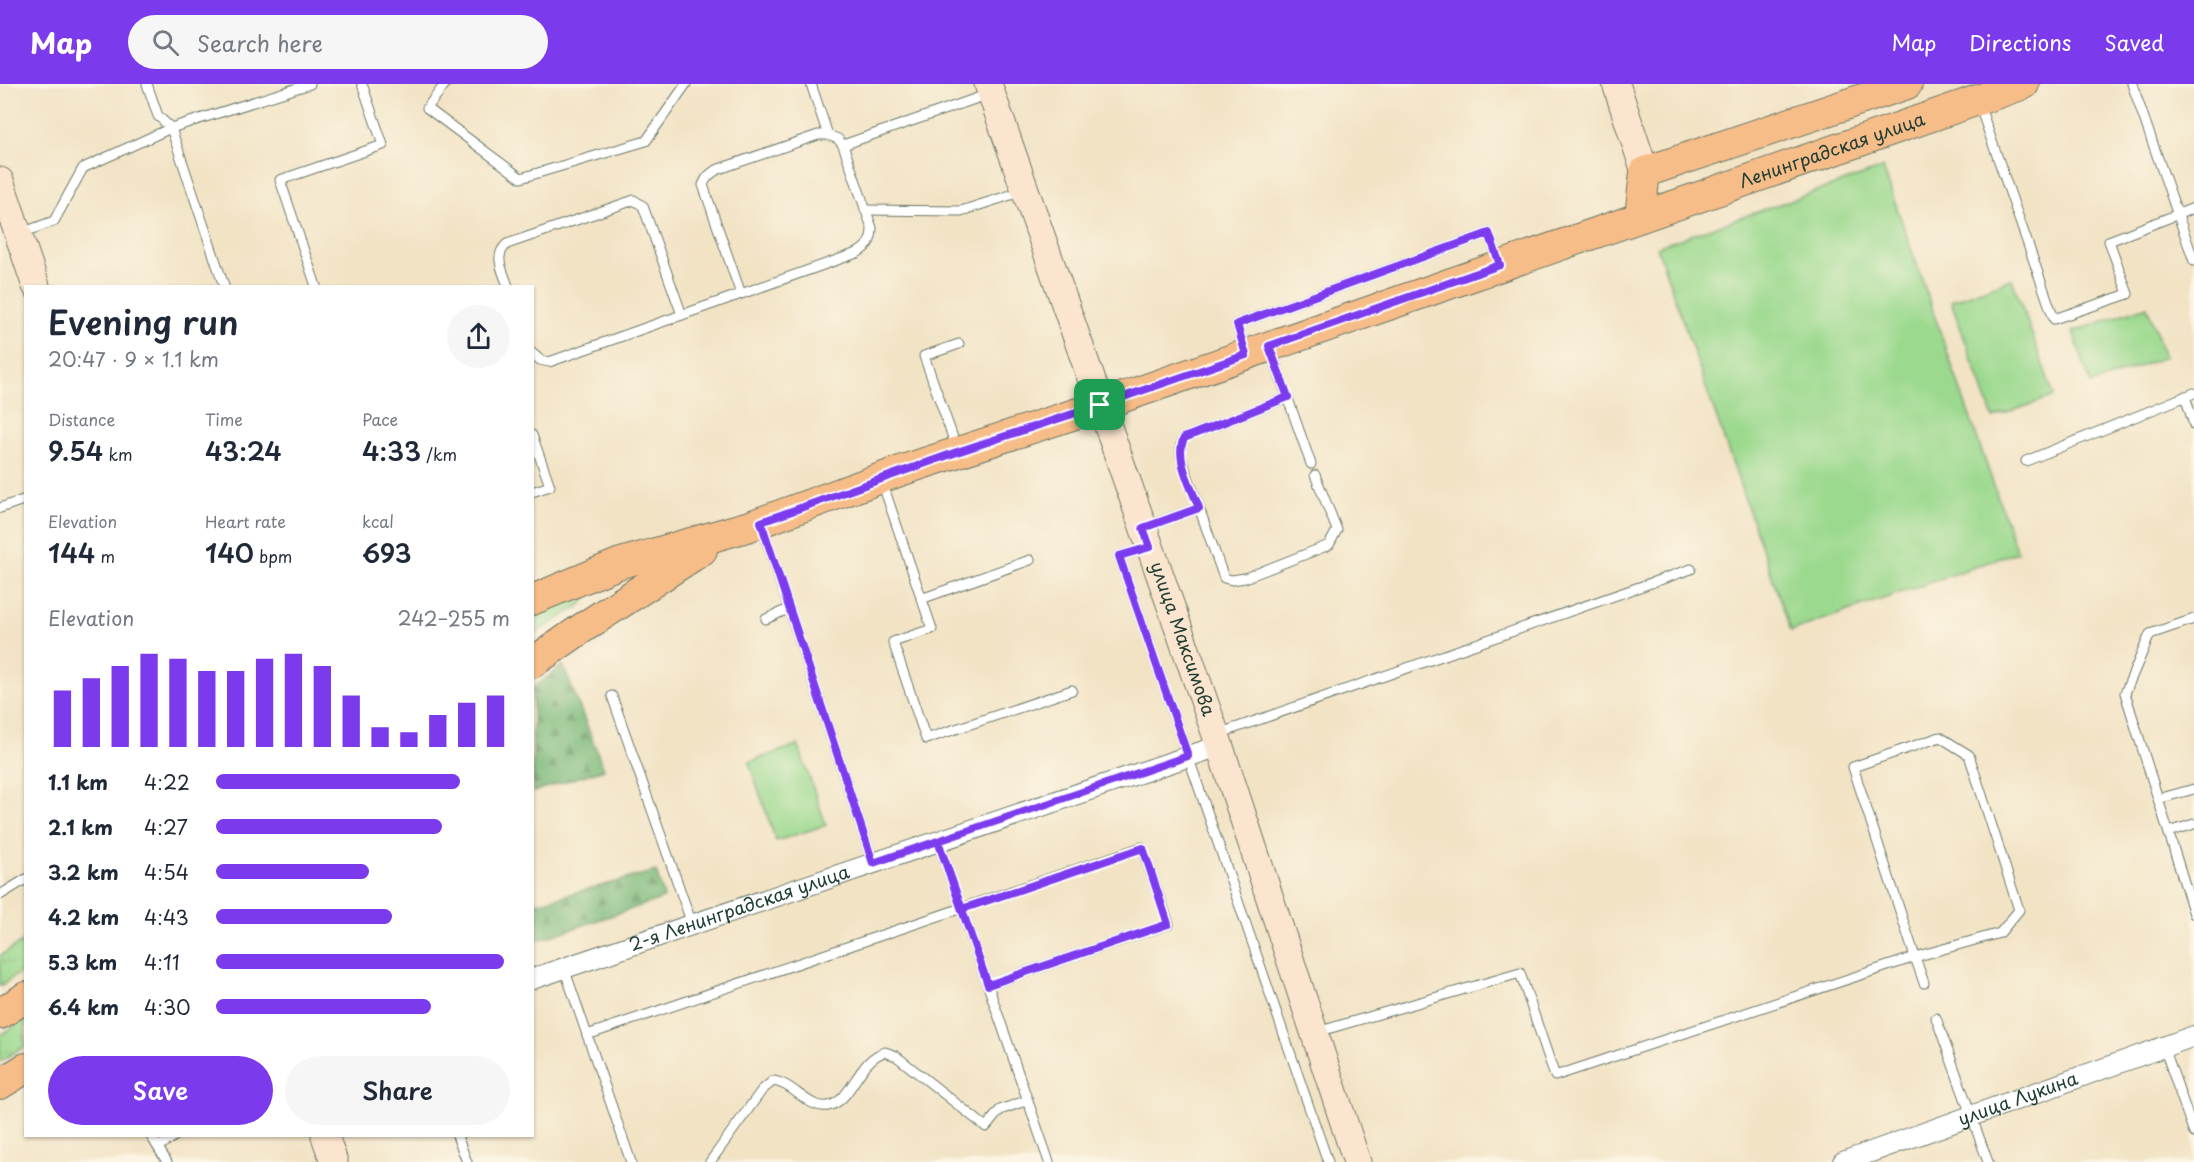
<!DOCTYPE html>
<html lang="en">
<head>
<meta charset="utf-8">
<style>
  body { margin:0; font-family:"Playpen Sans",sans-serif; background:#f6f6f7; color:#1f2937; height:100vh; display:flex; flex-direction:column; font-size:22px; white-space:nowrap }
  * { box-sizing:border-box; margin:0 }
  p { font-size:20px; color:#747a83 }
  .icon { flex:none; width:33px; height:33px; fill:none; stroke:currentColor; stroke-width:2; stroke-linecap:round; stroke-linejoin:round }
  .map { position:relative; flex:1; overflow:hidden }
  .panel { position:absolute; left:24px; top:201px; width:510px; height:852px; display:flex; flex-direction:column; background:#fff; border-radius:0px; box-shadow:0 2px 4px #0004 }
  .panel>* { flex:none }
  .pin { position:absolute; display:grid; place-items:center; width:51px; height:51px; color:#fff; margin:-26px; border-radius:12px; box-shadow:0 3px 9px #0006 }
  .round { display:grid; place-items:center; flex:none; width:63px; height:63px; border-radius:32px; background:#f6f6f7 }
  .head { display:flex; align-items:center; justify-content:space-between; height:102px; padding:0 24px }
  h1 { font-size:33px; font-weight:600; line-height:45px }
  .stats { display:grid; grid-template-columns:repeat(3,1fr); gap:9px; height:102px; padding:6px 24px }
  .stats div { display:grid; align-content:center }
  .stats b { font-size:26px; font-weight:600 }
  .stats small { font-size:16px; font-weight:400 }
  .stats p { font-size:16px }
  .chart { height:168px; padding:12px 24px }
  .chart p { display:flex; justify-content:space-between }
  .chart svg { width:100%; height:108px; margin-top:6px; stroke:#7c3aed; stroke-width:6 }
  .cta { display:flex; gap:12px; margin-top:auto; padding:12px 24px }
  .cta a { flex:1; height:69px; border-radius:36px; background:#7c3aed; color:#fff; font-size:24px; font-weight:600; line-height:69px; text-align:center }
  .cta a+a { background:#f6f6f7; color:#1f2937 }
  ul { padding:0 24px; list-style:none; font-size:20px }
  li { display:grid; grid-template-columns:96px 72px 1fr; align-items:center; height:45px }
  li i { height:15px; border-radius:8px; background:#7c3aed }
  header { display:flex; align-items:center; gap:36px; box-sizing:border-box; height:84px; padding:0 30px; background:#7c3aed; color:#fff }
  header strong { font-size:28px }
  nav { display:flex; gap:33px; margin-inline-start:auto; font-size:21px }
  .search { width:420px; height:54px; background:#f6f6f7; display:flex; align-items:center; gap:15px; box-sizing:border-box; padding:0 21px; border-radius:33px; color:#747a83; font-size:22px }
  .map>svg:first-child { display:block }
  .grass { fill:url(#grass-tufts); stroke:#5d8b61; stroke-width:1.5 }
  .forest { fill:url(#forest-firs); stroke:#4e7b56; stroke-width:1.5 }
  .garden { fill:#9bd98e; stroke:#5d8b61; stroke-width:1.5 }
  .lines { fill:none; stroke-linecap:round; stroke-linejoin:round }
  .lane-casing { stroke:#697767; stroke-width:11 }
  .street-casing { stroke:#697767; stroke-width:22 }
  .secondary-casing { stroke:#697767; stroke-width:29 }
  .primary-casing { stroke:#697767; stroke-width:32 }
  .lane { stroke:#fff; stroke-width:9 }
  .street { stroke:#fff; stroke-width:20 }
  .secondary { stroke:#fce5cf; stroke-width:27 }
  .primary { stroke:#f7bd88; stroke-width:30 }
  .route-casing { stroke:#fff; stroke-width:12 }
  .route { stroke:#7c3aed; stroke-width:8 }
  .labels { text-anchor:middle; stroke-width:4.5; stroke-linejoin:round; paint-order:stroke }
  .street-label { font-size:18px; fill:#1f3d34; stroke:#fcf5e5 }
</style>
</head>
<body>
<header>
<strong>Map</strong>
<div class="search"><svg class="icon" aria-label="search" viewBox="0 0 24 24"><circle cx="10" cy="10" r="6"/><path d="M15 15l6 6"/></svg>Search here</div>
<nav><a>Map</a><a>Directions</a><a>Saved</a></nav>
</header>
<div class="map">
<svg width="2194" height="1078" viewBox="0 0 2194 1078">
  <defs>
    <pattern id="grass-tufts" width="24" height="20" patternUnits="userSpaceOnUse" patternTransform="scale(1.5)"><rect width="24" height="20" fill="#9bd98e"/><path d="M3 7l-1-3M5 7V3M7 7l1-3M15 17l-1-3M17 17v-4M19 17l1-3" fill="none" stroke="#85bb7b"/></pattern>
    <pattern id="forest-firs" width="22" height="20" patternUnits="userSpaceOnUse" patternTransform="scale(1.5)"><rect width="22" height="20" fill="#7cb979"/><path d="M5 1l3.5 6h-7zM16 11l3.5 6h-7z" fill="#659864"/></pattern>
  </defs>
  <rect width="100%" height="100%" fill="#fcf5e5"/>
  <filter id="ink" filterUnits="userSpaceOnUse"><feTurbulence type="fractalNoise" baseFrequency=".0167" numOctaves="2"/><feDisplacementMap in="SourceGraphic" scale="12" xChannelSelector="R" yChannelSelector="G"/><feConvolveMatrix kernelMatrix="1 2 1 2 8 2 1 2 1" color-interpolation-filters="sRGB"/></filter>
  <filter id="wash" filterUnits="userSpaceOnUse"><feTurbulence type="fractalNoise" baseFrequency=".008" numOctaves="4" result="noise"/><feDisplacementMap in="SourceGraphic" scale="24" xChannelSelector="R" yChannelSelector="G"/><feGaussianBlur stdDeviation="1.35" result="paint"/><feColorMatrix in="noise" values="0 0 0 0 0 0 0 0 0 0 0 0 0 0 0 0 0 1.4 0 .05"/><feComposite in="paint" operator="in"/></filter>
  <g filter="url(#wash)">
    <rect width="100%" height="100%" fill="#f2e3c5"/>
    <g class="grass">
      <polygon points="586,508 589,511 581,521 533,551 533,533 575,510"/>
      <polygon points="25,856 25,885 0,902 0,872"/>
      <polygon points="25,934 25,962 0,978 0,952"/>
    </g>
    <g class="forest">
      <polygon points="563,581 604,685 533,708 533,604"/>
      <polygon points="656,787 664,814 533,858 533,820"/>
    </g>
    <g class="garden">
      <polygon points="1883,84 2017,468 1791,547 1657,163"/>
      <polygon points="2012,195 2054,312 1993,334 1951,217"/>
      <polygon points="2147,222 2165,273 2091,300 2073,248"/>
      <polygon points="798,661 826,741 776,757 749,678"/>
    </g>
  </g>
  <g filter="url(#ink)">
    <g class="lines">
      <g class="lane-casing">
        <g id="lane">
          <polyline points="147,0 158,32 171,44 224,202"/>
          <polyline points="445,0 427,24 521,94 646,57 686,0"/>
          <path d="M811,0L828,51L838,55L843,61L872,144C872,156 868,163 857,169L741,210L703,101C706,93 711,88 719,85L818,51H828"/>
          <polyline points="2132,0 2194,177"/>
          <polyline points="1979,20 2054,235 2128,210 2109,157 2194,124"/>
          <polyline points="843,61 989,10"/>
          <polyline points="865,126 961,127 1023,107"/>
          <polyline points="19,150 54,137 83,84 171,44 310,0"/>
          <polyline points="316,202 280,96 383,61 362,0"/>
          <path d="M508,202C503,187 493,172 507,160L634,116L643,122L682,231"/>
          <polyline points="1271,267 1311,380"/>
          <polyline points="1245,268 1237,240 1489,149 1499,179"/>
          <polyline points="532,269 540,276 549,278 741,210"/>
          <polyline points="2185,312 2194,341"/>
          <polyline points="1288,313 1184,354 1181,361 1181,373 1224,494 1232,496 1245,494 1329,461 1337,446 1315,391"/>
          <polyline points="532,351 550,402 532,408"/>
          <polyline points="957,365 924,272 959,260"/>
          <polyline points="2026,377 2194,309"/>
          <polyline points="882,398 932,545 893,558 926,655 1072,606"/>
          <polyline points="0,424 26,415"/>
          <polyline points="762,442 873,779"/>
          <polyline points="1145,443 1199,424"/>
          <polyline points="1147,464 1119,472 1328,1078"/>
          <polyline points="921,515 1030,476"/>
          <polyline points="766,535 788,525"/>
          <polyline points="2194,535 2150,550 2125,609 2194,830"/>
          <polyline points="612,612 692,840"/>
          <polyline points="1218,650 1691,485"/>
          <polygon points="1940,653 1969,671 2019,826 2000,849 1915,873 1853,683"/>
          <polyline points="2158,715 2194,705"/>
          <polyline points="2169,748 2194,740"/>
          <polyline points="938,757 1049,1078"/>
          <polyline points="0,811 26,795"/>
          <polyline points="564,884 631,1078"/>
          <polyline points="1936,934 1988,1078"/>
          <polyline points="1317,948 1520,889 1555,992 1915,873 1924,899"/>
          <polyline points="587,951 1142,763 1169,840 988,901"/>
          <polyline points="2164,963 2194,1049"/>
          <polyline points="151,1052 167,1078"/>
          <polyline points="457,1052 467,1078"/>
          <polyline points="159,1062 175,1052"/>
          <path d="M710,1078L762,1006L773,997C793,999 808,1025 828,1022C852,1018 858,975 885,968L896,972L986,1043L1000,1026L1028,1016"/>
        </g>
      </g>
      <g class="street-casing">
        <g id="street">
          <path id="s1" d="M532,895L1219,662"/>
          <path id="s2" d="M1843,1078L2194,952"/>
        </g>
      </g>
      <g class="secondary-casing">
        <g id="secondary">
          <path id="s3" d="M988,0L1216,651L1357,1078"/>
          <polyline points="1616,0 1645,88"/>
          <polyline points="0,97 36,202"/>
          <polyline points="325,1052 334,1078"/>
        </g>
      </g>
      <g class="primary-casing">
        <g id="primary">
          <polyline points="1640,133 1645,88 1907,0"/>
          <path id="s4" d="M532,516L618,480L750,442L903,386L1069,332L2024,0"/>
          <polyline points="532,579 581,545 702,466"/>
          <polyline points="0,930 26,913"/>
          <polyline points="0,1000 26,984"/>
        </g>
      </g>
      <use href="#lane" class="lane"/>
      <use href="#street" class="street"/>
      <use href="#secondary" class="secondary"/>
      <use href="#primary" class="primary"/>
    </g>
  </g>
  <g class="lines" filter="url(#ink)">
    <g class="route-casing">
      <path id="route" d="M1100,321L957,368L761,438L873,779L938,757L962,825L1143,764L1168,840L988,901L938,757L1188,672L1119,472L1150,463L1143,444L1199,424C1192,404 1174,374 1184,354L1288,313L1269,262L1500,181L1489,149L1237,240L1246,271L1100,321"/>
    </g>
    <use href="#route" class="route"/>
  </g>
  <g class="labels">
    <g class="street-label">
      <text dy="6" stroke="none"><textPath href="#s4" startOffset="1376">Ленинградская улица</textPath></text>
      <text dy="6" stroke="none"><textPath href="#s3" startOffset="588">улица Максимова</textPath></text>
      <text dy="6" stroke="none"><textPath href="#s1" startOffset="219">2-я Ленинградская улица</textPath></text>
      <text dy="6" stroke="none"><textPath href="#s2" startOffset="186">улица Лукина</textPath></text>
    </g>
  </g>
</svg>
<div class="pin" style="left:1100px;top:321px;background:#1e9e55"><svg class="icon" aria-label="arrive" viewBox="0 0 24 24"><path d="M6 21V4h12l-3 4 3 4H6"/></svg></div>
<section class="panel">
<div class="head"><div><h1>Evening run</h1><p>20:47 · 9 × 1.1 km</p></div><a class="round"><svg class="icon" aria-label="share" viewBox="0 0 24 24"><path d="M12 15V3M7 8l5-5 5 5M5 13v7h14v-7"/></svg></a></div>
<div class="stats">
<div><p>Distance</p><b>9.54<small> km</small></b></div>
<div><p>Time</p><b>43:24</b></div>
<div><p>Pace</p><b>4:33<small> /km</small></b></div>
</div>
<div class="stats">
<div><p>Elevation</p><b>144<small> m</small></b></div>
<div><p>Heart rate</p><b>140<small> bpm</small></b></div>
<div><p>kcal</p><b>693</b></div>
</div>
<div class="chart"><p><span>Elevation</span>242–255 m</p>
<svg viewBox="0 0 160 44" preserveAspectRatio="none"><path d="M5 44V21M15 44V16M25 44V11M35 44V6M45 44V8M55 44V13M65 44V13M75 44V8M85 44V6M95 44V11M105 44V23M115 44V36M125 44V38M135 44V31M145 44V26M155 44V23"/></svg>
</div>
<ul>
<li><b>1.1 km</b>4:22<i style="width:83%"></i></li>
<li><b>2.1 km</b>4:27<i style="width:77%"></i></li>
<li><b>3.2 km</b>4:54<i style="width:52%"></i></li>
<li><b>4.2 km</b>4:43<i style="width:60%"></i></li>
<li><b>5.3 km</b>4:11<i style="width:98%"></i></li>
<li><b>6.4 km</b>4:30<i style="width:73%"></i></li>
</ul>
<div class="cta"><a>Save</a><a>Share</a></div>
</section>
</div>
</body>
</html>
